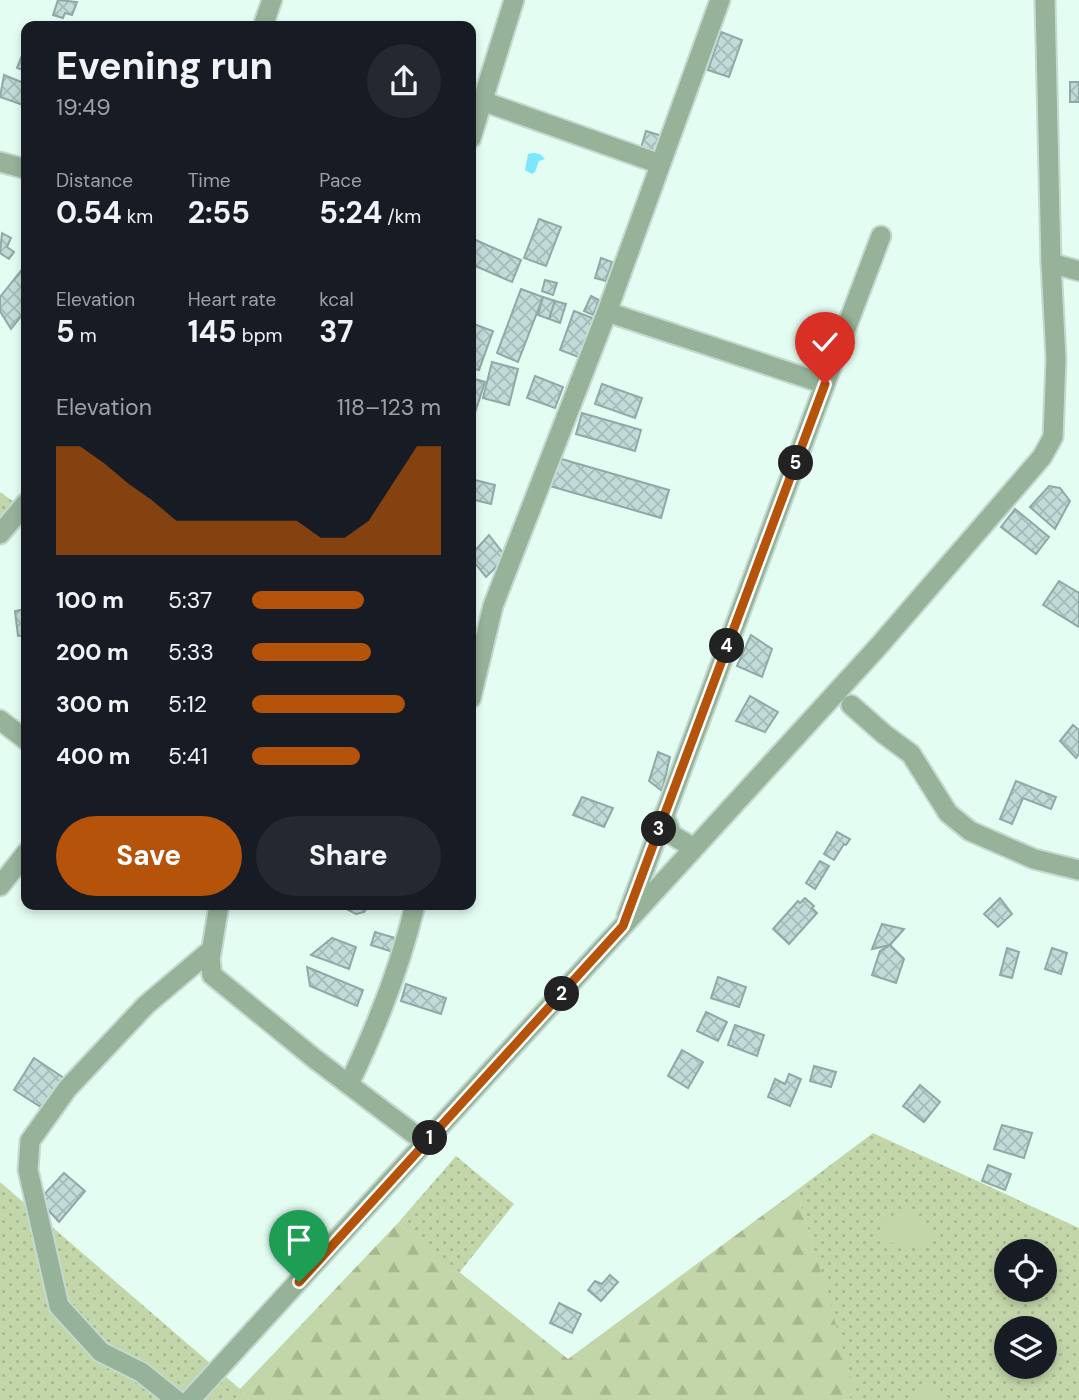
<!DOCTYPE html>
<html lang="en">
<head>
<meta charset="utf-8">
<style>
  body { margin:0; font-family:"DM Sans",sans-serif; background:#242831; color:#f1f3f6; height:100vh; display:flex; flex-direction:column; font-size:26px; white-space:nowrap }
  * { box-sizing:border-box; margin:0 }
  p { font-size:23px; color:#9ea1a6 }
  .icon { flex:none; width:38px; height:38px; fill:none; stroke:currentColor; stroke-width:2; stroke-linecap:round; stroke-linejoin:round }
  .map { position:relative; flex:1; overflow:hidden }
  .panel { position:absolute; left:21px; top:21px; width:455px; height:889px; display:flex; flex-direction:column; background:#171b24; border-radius:14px; box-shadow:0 4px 10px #0003 }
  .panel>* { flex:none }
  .buttons { position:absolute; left:994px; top:1239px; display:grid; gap:14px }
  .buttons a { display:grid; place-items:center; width:63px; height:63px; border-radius:50%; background:#171b24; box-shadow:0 4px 10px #0003; font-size:35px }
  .pin { position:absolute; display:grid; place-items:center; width:60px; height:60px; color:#fff; margin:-72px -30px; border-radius:50% 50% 50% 0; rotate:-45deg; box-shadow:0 0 7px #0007 }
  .pin .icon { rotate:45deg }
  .km { position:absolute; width:35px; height:35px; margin:-18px; border-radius:50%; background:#222; color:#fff; font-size:19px; line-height:35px; text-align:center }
  .round { display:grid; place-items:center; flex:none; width:74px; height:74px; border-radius:37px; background:#242831 }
  .overview { display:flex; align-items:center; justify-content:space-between; height:119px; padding:0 35px }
  h1 { font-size:38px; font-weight:700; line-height:52px }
  .stats { display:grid; grid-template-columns:repeat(3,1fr); gap:10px; height:119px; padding:7px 35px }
  .stats div { display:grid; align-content:center }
  .stats b { font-size:30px; font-weight:700 }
  .stats small { font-size:19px; font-weight:400 }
  .stats p { font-size:19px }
  .chart { height:196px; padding:14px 35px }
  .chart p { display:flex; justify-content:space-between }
  .chart svg { width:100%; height:126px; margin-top:7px; fill:#b45309; opacity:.7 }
  .cta { display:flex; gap:14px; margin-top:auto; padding:14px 35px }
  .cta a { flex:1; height:80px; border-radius:42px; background:#b45309; color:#fff; font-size:28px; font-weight:700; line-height:80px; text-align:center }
  .cta a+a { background:#242831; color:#f1f3f6 }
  ul { padding:0 35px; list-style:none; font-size:23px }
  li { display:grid; grid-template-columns:112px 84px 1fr; align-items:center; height:52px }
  li i { height:18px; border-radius:9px; background:#b45309 }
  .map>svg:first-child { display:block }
  .grass { fill:url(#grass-dots); fill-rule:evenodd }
  .forest { fill:url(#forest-firs) }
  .pitch { fill:#c3d6a9 }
  .water { fill:#7de8fc }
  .building { fill:url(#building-cross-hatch); stroke:#8fa9a6; stroke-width:2 }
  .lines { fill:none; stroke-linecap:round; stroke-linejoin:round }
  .minor-casing { stroke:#c4dad0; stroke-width:23 }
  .minor { stroke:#96b299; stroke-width:19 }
  .route-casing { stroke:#fff; stroke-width:14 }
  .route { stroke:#b45309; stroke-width:9 }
</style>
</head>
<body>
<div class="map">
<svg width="1079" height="1400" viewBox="0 0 1079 1400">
  <defs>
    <pattern id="grass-dots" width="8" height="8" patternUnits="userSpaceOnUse" patternTransform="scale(1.75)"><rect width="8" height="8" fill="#c3d6a9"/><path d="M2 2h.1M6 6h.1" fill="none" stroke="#a7b891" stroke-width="1.8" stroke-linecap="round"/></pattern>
    <pattern id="forest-firs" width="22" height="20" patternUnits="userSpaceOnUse" patternTransform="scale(1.75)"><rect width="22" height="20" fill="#c3d6a9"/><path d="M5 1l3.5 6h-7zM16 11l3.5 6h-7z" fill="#a7b891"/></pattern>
    <pattern id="building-cross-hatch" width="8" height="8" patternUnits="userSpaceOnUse" patternTransform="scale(1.75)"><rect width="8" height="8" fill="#c0dbd8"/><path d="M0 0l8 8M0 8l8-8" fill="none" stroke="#a4bcb9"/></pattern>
  </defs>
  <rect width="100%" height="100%" fill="#e4fdf2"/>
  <g class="grass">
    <polygon points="0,492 14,502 0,520"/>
    <path d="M873,1133L1079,1228V1400H844L855,1394L797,1190ZM1006,1251H1045V1290H1006ZM1006,1328H1045V1367H1006Z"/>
    <polygon points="456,1156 514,1204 459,1273 398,1223"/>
    <polygon points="0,1182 240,1389 250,1400 0,1400"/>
  </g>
  <polygon class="forest" points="797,1190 856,1394 844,1400 250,1400 240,1389 398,1223 568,1359"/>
  <g class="pitch">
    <path d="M907,1213L917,1215L929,1225V1239C917,1255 896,1247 882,1237C878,1218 891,1215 907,1213Z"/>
    <polygon points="931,1387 938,1389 951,1400 911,1400 917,1389"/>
  </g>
  <polygon class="water" points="533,153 540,154 545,159 539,161 535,172 532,174 525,170 528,154"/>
  <g class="building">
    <polygon points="58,0 77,2 72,15 65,13 63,18 53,15"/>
    <polygon points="721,32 742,40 729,77 708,70"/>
    <polygon points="26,45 26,71 17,68"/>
    <polygon points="4,75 26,84 26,106 0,97"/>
    <rect x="1070" y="82" width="9" height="20"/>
    <polygon points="646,131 662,136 656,156 640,151"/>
    <polygon points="539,219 561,227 546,266 524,258"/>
    <polygon points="2,233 11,238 7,247 14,252 9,259 0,253"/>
    <polygon points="471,238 521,260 512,282 471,264"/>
    <polygon points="601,258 612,262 606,281 595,278"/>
    <polygon points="24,267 26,270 26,310 11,329 0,311 0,297"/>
    <polygon points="545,280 557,283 553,295 542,291"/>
    <polygon points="521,289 543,297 518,362 497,353"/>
    <polygon points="591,296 599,300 593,315 584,311"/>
    <polygon points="543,297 555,301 549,319 538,315"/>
    <polygon points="555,301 566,304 560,323 549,319"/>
    <polygon points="574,311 595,319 581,358 560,350"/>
    <polygon points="471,323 493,331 479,370 471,368"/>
    <polygon points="492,362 518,369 509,405 483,398"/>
    <polygon points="535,376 563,387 555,408 527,398"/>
    <polygon points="471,378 485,382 471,425"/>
    <polygon points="602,384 642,398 635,418 595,404"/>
    <polygon points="582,413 641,430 635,451 576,434"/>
    <polygon points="558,458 669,490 661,518 550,486"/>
    <polygon points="471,479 495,485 491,504 471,499"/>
    <polygon points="1049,486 1060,488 1070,501 1055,529 1030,507"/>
    <polygon points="1015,509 1049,537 1036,554 1001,527"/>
    <polygon points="489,535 506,557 486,577 471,558 471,555"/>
    <polygon points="1059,581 1079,593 1079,627 1043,605"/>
    <polygon points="26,609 26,635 18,636 15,611"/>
    <polygon points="751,635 772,649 762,677 737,666"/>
    <polygon points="750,696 778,712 765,732 736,721"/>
    <polygon points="1073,725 1079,730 1079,754 1076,758 1060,741"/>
    <polygon points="658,752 670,757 662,791 649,781"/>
    <polygon points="1016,781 1056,797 1051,809 1023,798 1012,824 1000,819"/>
    <polygon points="582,797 613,808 604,827 573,815"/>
    <polygon points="837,832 850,839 846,845 844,844 834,860 824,854"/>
    <polygon points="820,861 829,866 815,889 806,883"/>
    <polygon points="805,898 814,906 812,908 817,913 789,944 773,929 798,901 800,903"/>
    <polygon points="1000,898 1012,914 998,927 984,914"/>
    <polygon points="344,905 369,905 364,912 356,914 348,910"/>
    <polygon points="882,924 904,929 890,945 872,949"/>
    <polygon points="375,932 398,939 393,952 371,945"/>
    <polygon points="332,938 356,947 349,969 311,955"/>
    <polygon points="890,945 904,959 896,983 872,975 880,951"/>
    <polygon points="1007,948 1019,952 1012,978 1000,975"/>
    <polygon points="1052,948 1067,953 1061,974 1045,969"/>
    <polygon points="307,967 363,990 357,1006 310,986"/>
    <polygon points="718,977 746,987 739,1007 711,998"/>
    <polygon points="406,984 446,998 441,1014 401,1001"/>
    <polygon points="706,1012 727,1022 718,1041 697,1031"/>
    <polygon points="735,1025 764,1035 757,1056 728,1045"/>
    <polygon points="682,1050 703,1062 688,1088 668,1076"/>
    <polygon points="34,1058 64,1078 44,1109 14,1090"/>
    <polygon points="814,1066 836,1072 831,1087 810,1081"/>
    <polygon points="789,1074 801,1079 790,1106 768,1097 775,1079 785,1084"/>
    <polygon points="920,1085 940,1102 924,1122 903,1106"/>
    <polygon points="1002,1125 1032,1133 1024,1158 994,1149"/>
    <polygon points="988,1165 1011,1174 1005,1190 982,1181"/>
    <polygon points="64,1173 85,1191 59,1222 39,1200"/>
    <polygon points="610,1275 618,1282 601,1301 588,1290 595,1281 602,1284"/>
    <polygon points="559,1303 581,1314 572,1333 550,1323"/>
  </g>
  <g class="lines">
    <g class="minor-casing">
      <g id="minor">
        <polyline points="263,26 272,0"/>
        <polyline points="482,101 660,164"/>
        <polyline points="471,138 514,0"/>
        <polyline points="0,162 26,169"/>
        <polyline points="1051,263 1079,271"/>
        <polyline points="607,312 825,384 627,916"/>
        <polyline points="825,384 881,236"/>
        <polyline points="0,534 26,503"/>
        <polyline points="471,698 493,606 607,312 720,0"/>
        <polyline points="851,705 884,734 911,754 948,813 970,831 1034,859 1079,870"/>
        <polyline points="0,720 26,740"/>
        <polyline points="664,815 672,835 694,848"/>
        <polyline points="0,886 26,853"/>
        <polyline points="219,905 210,959 212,975 315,1059 426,1143"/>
        <path d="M349,1084C377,1026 400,968 415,905"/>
        <polyline points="176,1400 141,1372 101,1352 59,1306 28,1170 30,1141 67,1089 146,1005 211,950"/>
        <polyline points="190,1400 877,648 1042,457 1053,437 1056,359 1051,263 1045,0"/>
      </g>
    </g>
    <use href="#minor" class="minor"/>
  </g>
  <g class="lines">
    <g class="route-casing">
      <polyline id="route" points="299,1282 623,926 825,384"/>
    </g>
    <use href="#route" class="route"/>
  </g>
</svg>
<div class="buttons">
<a><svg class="icon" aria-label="locate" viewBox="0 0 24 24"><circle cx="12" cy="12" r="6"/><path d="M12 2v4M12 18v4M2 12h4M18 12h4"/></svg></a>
<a><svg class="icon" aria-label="layers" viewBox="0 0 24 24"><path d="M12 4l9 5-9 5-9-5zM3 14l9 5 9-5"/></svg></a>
</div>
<div class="pin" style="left:299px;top:1282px;background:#1e9e55"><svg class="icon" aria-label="arrive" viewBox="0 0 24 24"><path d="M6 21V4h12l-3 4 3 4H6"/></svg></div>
<div class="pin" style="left:825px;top:384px;background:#d93025"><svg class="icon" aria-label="check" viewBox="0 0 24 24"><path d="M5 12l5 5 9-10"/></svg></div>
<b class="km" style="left:430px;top:1138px">1</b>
<b class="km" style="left:562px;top:994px">2</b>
<b class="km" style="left:659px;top:829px">3</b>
<b class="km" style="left:727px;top:646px">4</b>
<b class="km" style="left:796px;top:463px">5</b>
<section class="panel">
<div class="overview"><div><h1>Evening run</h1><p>19:49</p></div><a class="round"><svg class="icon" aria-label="share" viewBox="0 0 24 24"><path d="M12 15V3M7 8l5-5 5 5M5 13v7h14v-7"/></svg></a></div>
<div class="stats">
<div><p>Distance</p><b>0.54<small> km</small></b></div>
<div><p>Time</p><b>2:55</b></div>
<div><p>Pace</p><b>5:24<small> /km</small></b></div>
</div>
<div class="stats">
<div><p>Elevation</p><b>5<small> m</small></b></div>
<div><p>Heart rate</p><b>145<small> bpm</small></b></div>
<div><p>kcal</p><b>37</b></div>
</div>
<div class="chart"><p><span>Elevation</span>118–123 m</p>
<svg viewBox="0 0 160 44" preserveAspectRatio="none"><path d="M0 44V6L10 6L20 12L30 19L40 25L50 32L60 32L70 32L80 32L90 32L100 32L110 38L120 38L130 32L140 19L150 6L160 6V44z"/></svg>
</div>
<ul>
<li><b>100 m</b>5:37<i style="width:59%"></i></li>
<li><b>200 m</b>5:33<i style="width:63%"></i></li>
<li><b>300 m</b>5:12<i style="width:81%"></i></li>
<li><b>400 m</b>5:41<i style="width:57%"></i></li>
</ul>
<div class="cta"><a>Save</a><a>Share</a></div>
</section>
</div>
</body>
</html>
